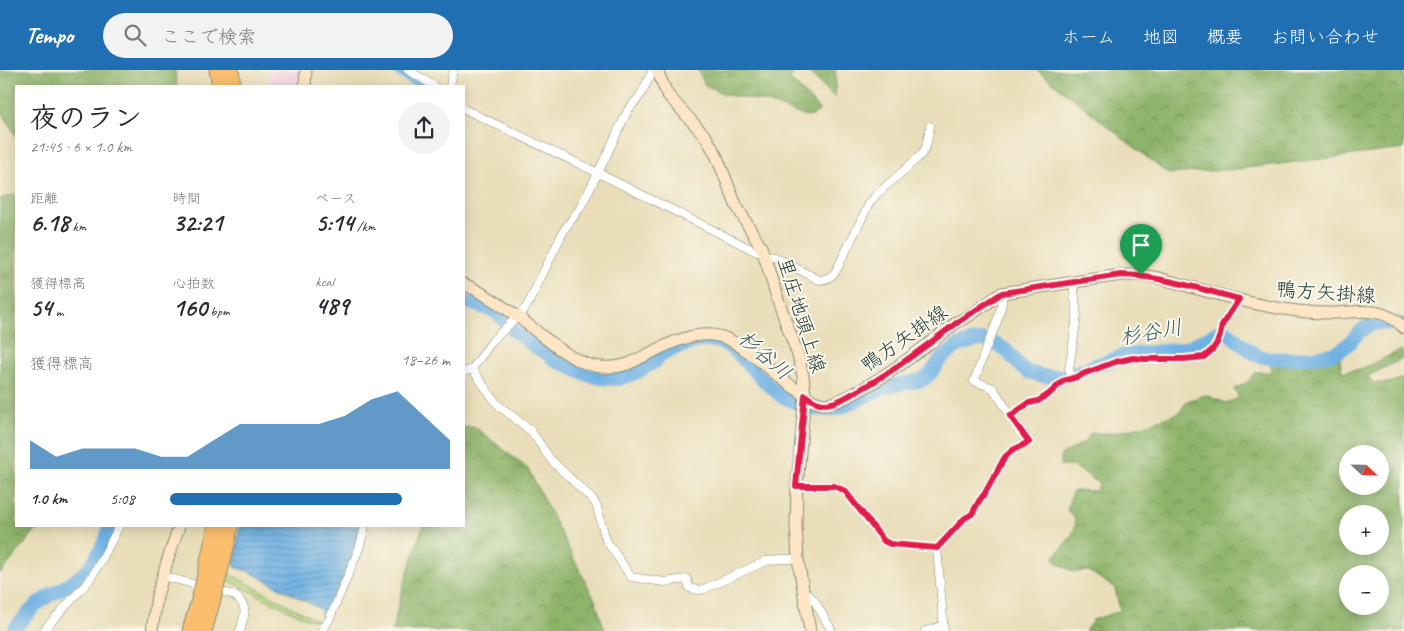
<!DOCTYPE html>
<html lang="ja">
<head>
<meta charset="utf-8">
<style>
  body { margin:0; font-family:Caveat,"Klee One",sans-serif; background:#f2f2f3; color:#2b2b33; height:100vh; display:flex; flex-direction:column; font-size:19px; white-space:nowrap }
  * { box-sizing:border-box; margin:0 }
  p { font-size:16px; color:#7c7c81 }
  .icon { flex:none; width:28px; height:28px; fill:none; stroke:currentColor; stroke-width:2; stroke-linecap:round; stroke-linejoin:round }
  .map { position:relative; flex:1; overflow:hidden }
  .side { position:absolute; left:15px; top:15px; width:450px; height:442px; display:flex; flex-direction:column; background:#fff; border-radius:0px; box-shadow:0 2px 12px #0003 }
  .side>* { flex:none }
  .needle { width:32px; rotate:112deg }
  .fabs { position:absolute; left:1339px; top:375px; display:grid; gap:10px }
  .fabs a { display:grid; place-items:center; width:50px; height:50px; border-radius:50%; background:#fff; box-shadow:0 2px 12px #0003; font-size:25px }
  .pin { position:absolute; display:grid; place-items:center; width:42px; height:42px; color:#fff; margin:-51px -21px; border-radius:50% 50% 50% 0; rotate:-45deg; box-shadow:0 0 5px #0007 }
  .pin .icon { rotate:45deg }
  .round { display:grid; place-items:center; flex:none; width:52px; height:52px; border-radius:26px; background:#f2f2f3 }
  .head { display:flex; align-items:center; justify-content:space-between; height:85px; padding:0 15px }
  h1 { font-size:28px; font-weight:600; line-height:38px }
  .figures { display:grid; grid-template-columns:repeat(3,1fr); gap:8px; height:85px; padding:5px 15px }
  .figures div { display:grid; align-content:center }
  .figures b { font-size:25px; font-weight:600 }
  .figures small { font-size:14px; font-weight:400 }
  .figures p { font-size:14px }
  .chart { height:140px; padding:10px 15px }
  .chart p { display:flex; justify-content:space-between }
  .chart svg { width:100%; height:90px; margin-top:5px; fill:#1f6fb2; opacity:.7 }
  ul { padding:0 15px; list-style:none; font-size:16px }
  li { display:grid; grid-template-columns:80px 60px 1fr; align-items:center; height:38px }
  li i { height:12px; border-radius:6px; background:#1f6fb2 }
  header { display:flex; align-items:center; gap:30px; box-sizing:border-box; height:70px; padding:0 25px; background:#1f6fb2; color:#fff }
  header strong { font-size:24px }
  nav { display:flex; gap:28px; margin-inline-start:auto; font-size:18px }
  .search { width:350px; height:45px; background:#f2f2f3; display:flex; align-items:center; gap:12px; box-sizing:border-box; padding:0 18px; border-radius:28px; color:#7c7c81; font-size:19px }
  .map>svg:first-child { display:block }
  .built { fill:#f2cfe1 }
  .grass { fill:#b3d27a; stroke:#698857 }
  .forest { fill:url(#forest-crowns); stroke:#56784f; fill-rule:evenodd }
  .water { fill:url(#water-rules); stroke:#47778c }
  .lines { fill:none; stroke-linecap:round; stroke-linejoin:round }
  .river { stroke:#6fb1e3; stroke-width:14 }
  .street-casing { stroke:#848e76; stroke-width:9 }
  .secondary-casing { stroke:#848e76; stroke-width:13 }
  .highway-casing { stroke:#848e76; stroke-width:17 }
  .street { stroke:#fff; stroke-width:8 }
  .secondary { stroke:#fde5c5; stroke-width:11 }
  .highway { stroke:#fbbe6e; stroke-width:15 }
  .highway-bridge-casing { stroke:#848e76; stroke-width:17; stroke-linecap:butt }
  .highway-bridge { stroke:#fbbe6e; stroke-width:15 }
  .route-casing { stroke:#fff; stroke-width:10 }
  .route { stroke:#e11d48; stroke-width:6 }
  .labels { text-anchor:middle; stroke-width:4; stroke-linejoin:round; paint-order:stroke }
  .street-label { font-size:20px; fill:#1f3d34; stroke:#fbf7ec }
  .water-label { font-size:21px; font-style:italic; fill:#335a60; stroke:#fbf7ec }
</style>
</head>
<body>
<header>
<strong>Tempo</strong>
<div class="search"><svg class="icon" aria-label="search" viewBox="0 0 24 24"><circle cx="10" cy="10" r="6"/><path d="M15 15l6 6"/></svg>ここで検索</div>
<nav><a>ホーム</a><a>地図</a><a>概要</a><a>お問い合わせ</a></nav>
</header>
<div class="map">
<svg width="1404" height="561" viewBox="0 0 1404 561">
  <defs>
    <pattern id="forest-crowns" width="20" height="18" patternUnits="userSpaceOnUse" patternTransform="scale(1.25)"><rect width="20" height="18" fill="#8eb46a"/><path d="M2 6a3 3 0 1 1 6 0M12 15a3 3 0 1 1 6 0" fill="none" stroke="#739458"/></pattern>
    <pattern id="water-rules" width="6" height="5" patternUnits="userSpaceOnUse" patternTransform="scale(1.25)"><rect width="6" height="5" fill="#6fb1e3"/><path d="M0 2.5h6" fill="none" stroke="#5b91b9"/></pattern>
  </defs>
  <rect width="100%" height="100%" fill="#fbf7ec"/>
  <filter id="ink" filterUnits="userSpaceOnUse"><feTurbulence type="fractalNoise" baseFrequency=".02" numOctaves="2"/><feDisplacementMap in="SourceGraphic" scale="10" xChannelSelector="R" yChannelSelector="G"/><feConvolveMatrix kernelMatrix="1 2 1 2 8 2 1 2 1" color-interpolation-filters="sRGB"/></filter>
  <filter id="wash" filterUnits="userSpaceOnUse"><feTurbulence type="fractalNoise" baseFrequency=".0096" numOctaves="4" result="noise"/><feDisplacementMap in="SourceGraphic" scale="20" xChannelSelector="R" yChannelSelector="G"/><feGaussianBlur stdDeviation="1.12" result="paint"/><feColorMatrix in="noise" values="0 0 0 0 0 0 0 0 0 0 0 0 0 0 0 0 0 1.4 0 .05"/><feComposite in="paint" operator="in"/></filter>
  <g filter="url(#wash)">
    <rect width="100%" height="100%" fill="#e9deb9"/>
    <rect class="built" x="268" y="0" width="33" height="16"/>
    <polygon class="grass" points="228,503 318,551 307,549 227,510"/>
    <g class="forest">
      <polygon points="0,0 175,0 177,16 16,16 16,66 0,39"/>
      <polygon points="698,0 798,0 789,8 820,40 813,46 804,46 765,32 724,24 705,15"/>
      <polygon points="807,0 836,0 835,28"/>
      <polygon points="1037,0 1404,0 1404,79 1238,99 1168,104"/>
      <polygon points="16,124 16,456 39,456 0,504 0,129"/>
      <path d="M1338,278L1342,302L1361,299L1401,280L1404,283V288L1368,306L1373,313H1388L1404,308V561H1085L1093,550L1120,541L1115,518L1089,501L1074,502L1057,493L1054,487C1062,478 1082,459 1073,446C1072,444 1069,442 1067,441L1072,422C1082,419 1086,421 1096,421L1099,413L1074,396H1061V385L1085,372L1091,363H1111L1142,356L1179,343L1187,331L1205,325L1226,333L1239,328L1234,319L1248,312L1255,302H1271L1269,285ZM1348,384H1380V416H1348ZM1348,444H1380V476H1348ZM1348,504H1380V536H1348Z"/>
      <polygon points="464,357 475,357 528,399 595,530 605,561 392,561 403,517 423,456 464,456"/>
    </g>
    <path class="water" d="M240,456H361C356,478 338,530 323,546L321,544L322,540L246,500L245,501L234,496Z"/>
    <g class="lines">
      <g class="river">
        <polyline points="400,0 425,16"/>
        <path d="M464,231L496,242L505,251L513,260L534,276L546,283L557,292L565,294L584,304L600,308L619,309L636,303L655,292L659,286L674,279L700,271H716L726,275L736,282L764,311L781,326L811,339L831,340L840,338L885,317L923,310L929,305L942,288L958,276L973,271L984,270L995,274L1006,280L1020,296L1028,302L1043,306H1064L1126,285L1181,279L1191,276L1218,262H1227C1236,269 1248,281 1257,285C1271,292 1328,288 1341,280C1352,273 1360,257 1373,254C1382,251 1394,255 1404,254"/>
        <path d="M13,561C21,551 29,541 39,533C52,523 66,517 78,508C95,496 104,475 110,456"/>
      </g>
    </g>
  </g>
  <g filter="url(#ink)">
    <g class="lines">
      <g class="street-casing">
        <g id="street">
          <polyline points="408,0 434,16"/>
          <polyline points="450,16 453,0"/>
          <polyline points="464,39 598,103 757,182 762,179"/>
          <path d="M765,186L775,187L819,210C827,210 831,207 836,201L869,134L876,125L921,85L926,77L930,56"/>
          <polyline points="472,299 497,334 531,361 551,390 594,431 597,437 606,470 631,507 664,512 687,509 689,518 698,520 704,519 766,491 780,489 798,489"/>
          <polyline points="464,302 472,299 493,270 520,244 527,236 564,160 580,138 598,103 628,40 640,26 653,0"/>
          <polyline points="1072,309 1069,299 1077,246 1073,212"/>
          <polyline points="1011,346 1029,333 1038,331 1049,324 1063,311 1080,306 1083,304 1115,292 1133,288 1145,289 1184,289 1204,287 1212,280 1217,273 1220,265 1222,255 1239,229"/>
          <polyline points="797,416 834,416 845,421 884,471 890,474 937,478"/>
          <path d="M163,506L234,525C249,536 245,545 240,561"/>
          <polyline points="803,520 814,530 832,561"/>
          <polyline points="43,561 89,511 102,489 119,456"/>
          <polyline points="322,561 329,550 359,479 365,456"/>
          <polyline points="925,561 936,558 943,555"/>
          <path d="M944,561L937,478L965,448L972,444L979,431L985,423L1005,387L1013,380L1029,371L1007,340L993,318L974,311C979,299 983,286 988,273C994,260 1004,238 1002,223"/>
        </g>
      </g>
      <g class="secondary-casing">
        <g id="secondary">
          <polyline points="657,0 667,24 706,67 717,87 736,135 762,179 779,233 798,285 803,306 805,325 797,416 796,455 798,489 810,561"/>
          <polyline points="305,16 306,0"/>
          <path d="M464,214C486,224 506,238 526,253C556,276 586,308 628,294C657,281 692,256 725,268C734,271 743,278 751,284C766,295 780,309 796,319C805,325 814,334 826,334C834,334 843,329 851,325C890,305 923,278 957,252L966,248L1002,223L1121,205H1141L1159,208C1214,223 1270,242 1328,243C1356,243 1382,234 1404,258"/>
          <polyline points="152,561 157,526 167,492 179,456"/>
        </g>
      </g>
      <g class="highway-casing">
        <g id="highway">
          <polyline points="217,0 220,16"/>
          <polyline points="231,0 233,16"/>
          <polyline points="190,561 200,527"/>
          <polyline points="204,561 213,529"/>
        </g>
      </g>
      <use href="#street" class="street"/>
      <use href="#secondary" class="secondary"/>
      <use href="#highway" class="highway"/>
      <g class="highway-bridge-casing">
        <g id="highway-bridge">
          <polyline points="200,527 216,456"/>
          <polyline points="213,529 227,474 230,456"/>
        </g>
      </g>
      <use href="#highway-bridge" class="highway-bridge"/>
    </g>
  </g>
  <g class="lines" filter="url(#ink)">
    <g class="route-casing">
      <path id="route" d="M1121,205C1161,206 1200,219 1239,229L1222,255L1220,265L1217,273L1212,280L1204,287L1184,289H1145L1133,288L1115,292L1083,304L1080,306L1063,311L1049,324L1038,331L1029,333L1010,346L1029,372L1013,380L1005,387L985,423L979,431L972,444L965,448L937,478L890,474L884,471L845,421L834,416H796L805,325C811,330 817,334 825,334C834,334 843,329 850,325C889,305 923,278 958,252L1002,223Z"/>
    </g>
    <use href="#route" class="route"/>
  </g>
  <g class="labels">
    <g class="street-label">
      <text transform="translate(1326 222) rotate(4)" y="7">鴨方矢掛線</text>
      <text transform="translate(802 245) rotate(73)" y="7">里庄地頭上線</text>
      <text transform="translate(904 268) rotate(-35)" y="7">鴨方矢掛線</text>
    </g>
    <g class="water-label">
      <text transform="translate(1151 262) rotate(-10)" y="7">杉谷川</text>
      <text transform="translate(765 285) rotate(41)" y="7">杉谷川</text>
    </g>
  </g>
</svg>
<div class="fabs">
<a><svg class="needle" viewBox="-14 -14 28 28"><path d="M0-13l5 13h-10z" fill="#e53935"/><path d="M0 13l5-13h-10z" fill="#7c7c81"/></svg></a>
<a>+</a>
<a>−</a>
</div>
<div class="pin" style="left:1141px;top:205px;background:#1e9e55"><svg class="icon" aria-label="arrive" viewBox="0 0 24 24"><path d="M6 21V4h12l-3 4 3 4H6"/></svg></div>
<section class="side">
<div class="head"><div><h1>夜のラン</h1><p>21:45 · 6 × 1.0 km</p></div><a class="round"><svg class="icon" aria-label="share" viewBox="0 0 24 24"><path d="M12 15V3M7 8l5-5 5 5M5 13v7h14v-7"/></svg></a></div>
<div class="figures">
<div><p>距離</p><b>6.18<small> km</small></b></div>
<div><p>時間</p><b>32:21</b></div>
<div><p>ペース</p><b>5:14<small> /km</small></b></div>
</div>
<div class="figures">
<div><p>獲得標高</p><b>54<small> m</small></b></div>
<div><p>心拍数</p><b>160<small> bpm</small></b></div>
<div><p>kcal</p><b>489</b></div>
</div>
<div class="chart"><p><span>獲得標高</span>18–26 m</p>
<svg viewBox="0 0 160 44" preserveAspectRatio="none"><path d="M0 44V30L10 38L20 34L30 34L40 34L50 38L60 38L70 30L80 22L90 22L100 22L110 22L120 18L130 10L140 6L150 18L160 30V44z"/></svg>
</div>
<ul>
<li><b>1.0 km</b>5:08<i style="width:83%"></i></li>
</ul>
</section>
</div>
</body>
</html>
